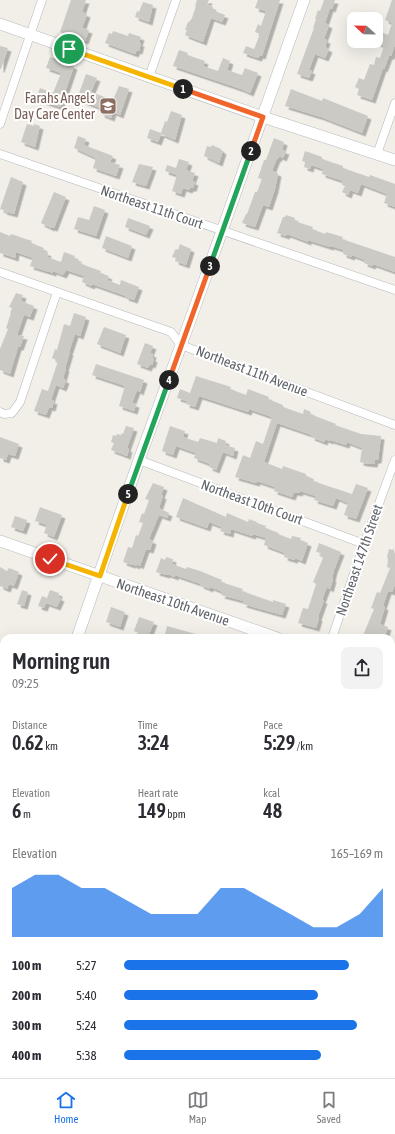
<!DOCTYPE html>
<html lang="en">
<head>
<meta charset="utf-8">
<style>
  body { margin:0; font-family:"Asap Condensed",sans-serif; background:#f2f2f3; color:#2b2b33; height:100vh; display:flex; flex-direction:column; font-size:15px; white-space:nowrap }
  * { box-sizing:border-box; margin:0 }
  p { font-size:13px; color:#7c7c81 }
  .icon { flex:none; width:22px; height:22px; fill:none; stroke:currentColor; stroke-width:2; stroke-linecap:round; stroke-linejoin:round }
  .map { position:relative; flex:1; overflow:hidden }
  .drawer { position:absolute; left:0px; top:634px; width:395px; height:444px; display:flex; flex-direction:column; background:#fff; border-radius:12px 12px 0 0; box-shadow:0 4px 16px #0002 }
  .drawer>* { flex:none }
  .needle { width:26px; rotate:292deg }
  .fabs { position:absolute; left:347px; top:12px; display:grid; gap:8px }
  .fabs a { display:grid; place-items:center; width:36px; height:36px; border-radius:8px; background:#fff; box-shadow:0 4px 16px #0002; font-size:20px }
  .pin { position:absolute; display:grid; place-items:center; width:34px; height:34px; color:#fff; margin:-17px; border:2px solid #fff; border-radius:50%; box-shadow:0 1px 4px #0007 }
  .km { position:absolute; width:20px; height:20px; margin:-10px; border-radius:50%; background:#222; color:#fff; font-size:11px; line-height:20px; text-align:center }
  .round { display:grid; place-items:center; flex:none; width:42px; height:42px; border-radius:8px; background:#f2f2f3 }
  .headline { display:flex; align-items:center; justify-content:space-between; height:68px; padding:0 12px }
  h1 { font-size:22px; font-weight:600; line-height:30px }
  .figures { display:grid; grid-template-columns:repeat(3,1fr); gap:6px; height:68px; padding:4px 12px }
  .figures div { display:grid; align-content:center }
  .figures b { font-size:20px; font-weight:600 }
  .figures small { font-size:11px; font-weight:400 }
  .figures p { font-size:11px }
  .chart { height:112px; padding:8px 12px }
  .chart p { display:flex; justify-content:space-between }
  .chart svg { width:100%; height:72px; margin-top:4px; fill:#1a73e8; opacity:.7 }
  ul { padding:0 12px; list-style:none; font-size:13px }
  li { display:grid; grid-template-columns:64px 48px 1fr; align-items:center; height:30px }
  li i { height:10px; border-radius:5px; background:#1a73e8 }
  .tab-bar { display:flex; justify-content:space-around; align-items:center; height:56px; border-top:1px solid #e1e1e2; background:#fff; font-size:11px; color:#7c7c81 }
  .tab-bar a { display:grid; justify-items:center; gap:2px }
  .tab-bar .current { color:#1a73e8 }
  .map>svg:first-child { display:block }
  .building { fill:#cccac5; filter:url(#shadow) }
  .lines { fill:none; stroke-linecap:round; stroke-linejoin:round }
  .street-casing { stroke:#b5b8bc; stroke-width:9 }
  .secondary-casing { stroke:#b6babf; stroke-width:12 }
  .street { stroke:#fff; stroke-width:8 }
  .secondary { stroke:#fff; stroke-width:11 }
  .split-1-casing { stroke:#fff; stroke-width:8 }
  .split-2-casing { stroke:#fff; stroke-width:8 }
  .split-3-casing { stroke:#fff; stroke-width:8 }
  .split-4-casing { stroke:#fff; stroke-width:8 }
  .split-5-casing { stroke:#fff; stroke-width:8 }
  .split-6-casing { stroke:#fff; stroke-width:8 }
  .split-1 { stroke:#f5b400; stroke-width:5 }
  .split-2 { stroke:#f0652b; stroke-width:5 }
  .split-3 { stroke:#22a559; stroke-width:5 }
  .split-4 { stroke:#f0652b; stroke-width:5 }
  .split-5 { stroke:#22a559; stroke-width:5 }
  .split-6 { stroke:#f5b400; stroke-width:5 }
  .labels { text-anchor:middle; stroke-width:4; stroke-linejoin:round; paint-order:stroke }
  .education-label { font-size:14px; fill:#785e54; stroke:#fff; text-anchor:end }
  .street-label { font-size:14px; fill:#5f6368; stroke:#fff }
</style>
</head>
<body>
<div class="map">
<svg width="395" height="1078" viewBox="0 0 395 1078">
  <defs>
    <filter id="shadow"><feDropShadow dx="3.5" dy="3.5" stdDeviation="0" flood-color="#0004"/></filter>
  </defs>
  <rect width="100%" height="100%" fill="#f1efe8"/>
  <g class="building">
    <polygon points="71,0 86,0 82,12 87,14 82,28 89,30 85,41 60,32"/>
    <polygon points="197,0 209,0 207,4 213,7 212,10 225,15 222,22 211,18 203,42 185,35 187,30 185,30 188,22 189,22 192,18 196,6 195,6"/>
    <polygon points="258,0 280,0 262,56 260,55 258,58 243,53 246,46 254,49 260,34 255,32 258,24 261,26 266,11 255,8"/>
    <polygon points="324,0 335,0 332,9 330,8 325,23 329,25 324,39 327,40 325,47 329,49 325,58 315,54 309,70 312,71 309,78 297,74 314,28 313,28 316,19 315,19 318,10 320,11"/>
    <polygon points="392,0 395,0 395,44 391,56 389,56 384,69 383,68 372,100 357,95 359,89 355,87 359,78 364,80 370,64 374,65 376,57 380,58 384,46 377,43 381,32 388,35 392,23 385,20"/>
    <polygon points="143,2 153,5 149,22 135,17 137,11 139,12"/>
    <polygon points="113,31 128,36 129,33 141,37 139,43 141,43 139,51 137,50 135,54 105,43 109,33 112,34"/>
    <polygon points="0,46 8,48 1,69 0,69"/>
    <polygon points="179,50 188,53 187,55 205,61 203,66 218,71 223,58 230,61 227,70 242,75 245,68 258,73 250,93 241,89 173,66"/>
    <polygon points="50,57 74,66 60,107 36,99 40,88 53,93 61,73 46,68"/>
    <polygon points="86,74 97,78 91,92 113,100 119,86 129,89 120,115 113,112 111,118 101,114 103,109 77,99"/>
    <polygon points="291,89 322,101 323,98 368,116 362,133 321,117 285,106"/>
    <polygon points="171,111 182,115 175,140 161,134 158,142 147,138 150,129 161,133 165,121 167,122"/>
    <polygon points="27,124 34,126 34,124 40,126 35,147 21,142"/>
    <polygon points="78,136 86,139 84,145 113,156 110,162 120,165 116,176 93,168 96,158 74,148"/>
    <polygon points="274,138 284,142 282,150 286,151 283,158 279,156 278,159 277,158 272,171 278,173 275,189 269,207 263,205 255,227 242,223 246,214 247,214 255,192 257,192 262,179 258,178 264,160 266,160"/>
    <polygon points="212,145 221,149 221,150 223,151 219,163 204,156 207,146 211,147"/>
    <polygon points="305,151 322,157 322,159 343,166 343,168 369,177 370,175 395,184 395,207 384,203 387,194 361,184 358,193 350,190 348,195 342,192 345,186 342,185 343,181 322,174 323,169 311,165 310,169 304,167 305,162 302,161"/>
    <polygon points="179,159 189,162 186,170 195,173 192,181 195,182 193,188 190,188 189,190 183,188 181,194 172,191 177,175 165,171 167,165 176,168"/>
    <polygon points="139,164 153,167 146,186 132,182"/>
    <polygon points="11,177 23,182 14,214 3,211 4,210 0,209"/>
    <polygon points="54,192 66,197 54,228 51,227 51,228 41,223"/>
    <polygon points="94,206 105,210 96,236 74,229 78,217 89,220"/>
    <polygon points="286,215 295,218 294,221 313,227 312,229 325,234 326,232 343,237 342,239 395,257 395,272 373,264 372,266 364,263 365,260 352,255 351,257 343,254 344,250 331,246 330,247 308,240 308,242 287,234 286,236 277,233 283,217 285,217"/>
    <polygon points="128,218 150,226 146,235 125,227"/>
    <polygon points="0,232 10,236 11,234 32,241 31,243 44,248 43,251 48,253 47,257 61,262 64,252 75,256 74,259 82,262 81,264 101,271 100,273 109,276 107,280 120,285 121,280 139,287 134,300 125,297 126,296 92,284 91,286 82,282 84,276 66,270 63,275 53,271 53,273 43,270 30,266 33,258 16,252 15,258 0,253"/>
    <polygon points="106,236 132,246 128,258 102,248"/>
    <polygon points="180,244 191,249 186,265 175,261 176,258 172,257 175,250 176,249 178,250"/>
    <polygon points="16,293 23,295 21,301 34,306 30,317 24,315 17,335 24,336 20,347 18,347 10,374 0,370 0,349 8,329 6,328 11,313 10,313 12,308 9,307"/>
    <polygon points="74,313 86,317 80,336 75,334 69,352 70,352 65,368 66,368 63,379 66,380 63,388 56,385 51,400 54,401 52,408 49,407 46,415 34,411 42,389 48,391 58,361 52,358 55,349 57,350 64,324 70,326"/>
    <polygon points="104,327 126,335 120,353 97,344"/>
    <polygon points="145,343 153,346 150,353 153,354 152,358 154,359 152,365 150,364 148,368 137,364"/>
    <polygon points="96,364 144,380 140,392 137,390 132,403 136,404 134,411 119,406 125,386 92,375"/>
    <polygon points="196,376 231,387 230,389 246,395 248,389 269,397 268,399 283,405 283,407 303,414 304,409 311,412 310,414 336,424 335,425 361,434 381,436 378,460 375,460 374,464 364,463 360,462 362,448 347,442 346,445 330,440 330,441 325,439 324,442 311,437 312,435 277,423 264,462 282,469 283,466 306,474 306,476 314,479 313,481 352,494 356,484 368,488 356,519 344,515 348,503 336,498 333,506 314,500 316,496 300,491 299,493 294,492 292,497 274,491 275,487 257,481 256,483 235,477 243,455 250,458 256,441 263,444 272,417 249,409 248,412 199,396 195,407 186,404 187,401 177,398 180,389 190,393"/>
    <polygon points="126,426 134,428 127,448 129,449 127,456 111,450 114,443 111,442 113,435 116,436 117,434 121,435 122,433 123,434"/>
    <polygon points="170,426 185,431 183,437 198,442 200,438 217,443 218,438 226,441 225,445 235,448 233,456 223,452 216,470 209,467 210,464 194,458 196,453 176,446 173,455 162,451"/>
    <polygon points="0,437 19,444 15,456 8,454 6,460 0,458"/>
    <polygon points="153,483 164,487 161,495 163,496 159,508 169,513 167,518 159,515 149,539 153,541 150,550 146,549 140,566 137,564 136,566 133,564 132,565 123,562 128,547 132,548 136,535 138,536 143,523 139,522 142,513 144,514 149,500 145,499"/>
    <polygon points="183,498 226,517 227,513 248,522 249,519 257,522 257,523 266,526 265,528 279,533 278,534 291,539 292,536 301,538 300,540 308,543 302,561 295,558 294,560 284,557 285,553 264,545 266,538 253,534 252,536 231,529 230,534 220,531 222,527 209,522 207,528 176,517"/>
    <polygon points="40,507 62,515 54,537 44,533 47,525 35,521"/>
    <polygon points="15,516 27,520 23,531 11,527"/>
    <polygon points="319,543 341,552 334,570 332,578 333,579 330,589 327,587 322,600 324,600 318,617 319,618 316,628 298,623 303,608 308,609 316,584 313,582 323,558 320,556 321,553 316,552"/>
    <polygon points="394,548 395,584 392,592 388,591 383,606 385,607 380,624 388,627 384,638 362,638 374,609 371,608 377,592 380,593 390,568 387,567 388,560 387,557 389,549 393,550"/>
    <polygon points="166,557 173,559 172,564 186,569 187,567 200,571 222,580 221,582 243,589 242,591 273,602 273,600 286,604 282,615 243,604 244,601 221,595 223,592 210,587 210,589 200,585 201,584 175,575 175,577 167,574 166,575 156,572 161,558 165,560"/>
    <polygon points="0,567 7,571 9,568 19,572 14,586 9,584 7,589 0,586"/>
    <polygon points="22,590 28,592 24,606 17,604"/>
    <polygon points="50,590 59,593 58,597 61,598 57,607 46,603 44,608 38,606 42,596 47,598"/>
    <polygon points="111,607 125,612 120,627 106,622"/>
    <polygon points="139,617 154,622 148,637 134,631"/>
    <polygon points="167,626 203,636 203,638 164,638"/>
  </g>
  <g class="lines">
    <g class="street-casing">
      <g id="street">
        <polyline points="149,77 176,0"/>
        <polyline points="0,124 42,0"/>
        <polyline points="0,154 395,290"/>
        <polyline points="377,154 395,103"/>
        <polyline points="0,272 171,332 181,345 395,425"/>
        <polyline points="0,412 4,414 12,413 20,402 57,292"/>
        <polyline points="139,460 364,544"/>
        <polyline points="332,638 364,544 395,460"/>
        <polyline points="0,669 4,670"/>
        <polyline points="0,799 4,801"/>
        <polyline points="391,829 395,818"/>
        <polyline points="0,914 4,916"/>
        <polyline points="178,1078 180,1074"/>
        <polyline points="301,1078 302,1074"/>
      </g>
    </g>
    <g class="secondary-casing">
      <g id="secondary">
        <polyline points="0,24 263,117 395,160"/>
        <polyline points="0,541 277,638"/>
        <polyline points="77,638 139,460 191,318 304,0"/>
        <polyline points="391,677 395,678"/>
        <polyline points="0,849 4,838"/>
        <polyline points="0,1058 4,1060"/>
        <polyline points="45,1074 56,1078"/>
      </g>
    </g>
    <use href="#street" class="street"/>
    <use href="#secondary" class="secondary"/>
  </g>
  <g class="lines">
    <g class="split-1-casing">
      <polyline id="split-1" points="69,49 183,89"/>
    </g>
    <g class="split-2-casing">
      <polyline id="split-2" points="183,89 263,117 251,151"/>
    </g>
    <g class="split-3-casing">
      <polyline id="split-3" points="210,266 251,151"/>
    </g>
    <g class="split-4-casing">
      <polyline id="split-4" points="169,380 210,266"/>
    </g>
    <g class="split-5-casing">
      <polyline id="split-5" points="128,494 169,380"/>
    </g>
    <g class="split-6-casing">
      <polyline id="split-6" points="50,559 100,576 128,494"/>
    </g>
    <use href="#split-1" class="split-1"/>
    <use href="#split-2" class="split-2"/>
    <use href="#split-3" class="split-3"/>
    <use href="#split-4" class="split-4"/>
    <use href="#split-5" class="split-5"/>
    <use href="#split-6" class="split-6"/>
  </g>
  <defs>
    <g id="school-square" transform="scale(0.9)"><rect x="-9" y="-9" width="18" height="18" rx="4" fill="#8d6e63" stroke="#fff"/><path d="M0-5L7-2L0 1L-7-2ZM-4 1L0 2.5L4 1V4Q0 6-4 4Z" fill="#fff"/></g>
  </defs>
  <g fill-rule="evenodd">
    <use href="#school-square" x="108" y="106"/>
  </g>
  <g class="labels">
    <g class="education-label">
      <text x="95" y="103">Farahs Angels<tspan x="95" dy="16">Day Care Center</tspan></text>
    </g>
    <g class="street-label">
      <text transform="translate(152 207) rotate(19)" y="5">Northeast 11th Court</text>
      <text transform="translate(252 371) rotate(21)" y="5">Northeast 11th Avenue</text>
      <text transform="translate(252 502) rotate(20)" y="5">Northeast 10th Court</text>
      <text transform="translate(359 560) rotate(-71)" y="5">Northeast 147th Street</text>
      <text transform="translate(173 602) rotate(19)" y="5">Northeast 10th Avenue</text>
    </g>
  </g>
</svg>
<div class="fabs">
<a><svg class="needle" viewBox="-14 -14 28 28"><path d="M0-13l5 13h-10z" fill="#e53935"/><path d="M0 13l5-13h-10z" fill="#7c7c81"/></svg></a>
</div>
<div class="pin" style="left:69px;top:49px;background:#1e9e55"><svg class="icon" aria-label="arrive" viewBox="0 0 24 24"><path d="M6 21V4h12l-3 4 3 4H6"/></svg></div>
<div class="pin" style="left:50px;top:559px;background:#d93025"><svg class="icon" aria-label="check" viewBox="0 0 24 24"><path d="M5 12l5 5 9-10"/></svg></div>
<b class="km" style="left:183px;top:89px">1</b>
<b class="km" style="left:251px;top:151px">2</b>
<b class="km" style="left:210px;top:266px">3</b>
<b class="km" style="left:169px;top:380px">4</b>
<b class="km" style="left:128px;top:494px">5</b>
<section class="drawer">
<div class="headline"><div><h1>Morning run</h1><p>09:25</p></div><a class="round"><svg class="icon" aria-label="share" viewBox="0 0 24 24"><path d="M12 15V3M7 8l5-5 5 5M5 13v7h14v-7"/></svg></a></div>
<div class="figures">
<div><p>Distance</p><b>0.62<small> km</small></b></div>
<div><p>Time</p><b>3:24</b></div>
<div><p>Pace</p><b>5:29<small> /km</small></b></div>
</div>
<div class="figures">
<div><p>Elevation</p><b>6<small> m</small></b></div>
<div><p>Heart rate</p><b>149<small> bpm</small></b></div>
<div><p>kcal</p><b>48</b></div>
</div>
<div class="chart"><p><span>Elevation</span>165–169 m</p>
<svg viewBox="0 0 160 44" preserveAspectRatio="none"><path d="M0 44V14L10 6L20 6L30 14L40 14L50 22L60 30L70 30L80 30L90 14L100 14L110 22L120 30L130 38L140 38L150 30L160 14V44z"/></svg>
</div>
<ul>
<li><b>100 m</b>5:27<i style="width:87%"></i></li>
<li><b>200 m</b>5:40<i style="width:75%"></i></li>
<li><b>300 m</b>5:24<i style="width:90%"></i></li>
<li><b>400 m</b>5:38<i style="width:76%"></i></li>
</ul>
</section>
</div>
<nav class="tab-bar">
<a class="current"><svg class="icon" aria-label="home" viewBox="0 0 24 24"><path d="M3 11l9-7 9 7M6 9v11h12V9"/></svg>Home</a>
<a><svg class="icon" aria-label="map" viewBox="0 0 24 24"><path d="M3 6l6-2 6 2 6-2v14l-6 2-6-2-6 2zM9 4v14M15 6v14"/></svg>Map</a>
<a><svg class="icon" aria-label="saved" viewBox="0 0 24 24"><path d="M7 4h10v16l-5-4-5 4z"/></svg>Saved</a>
</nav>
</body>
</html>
